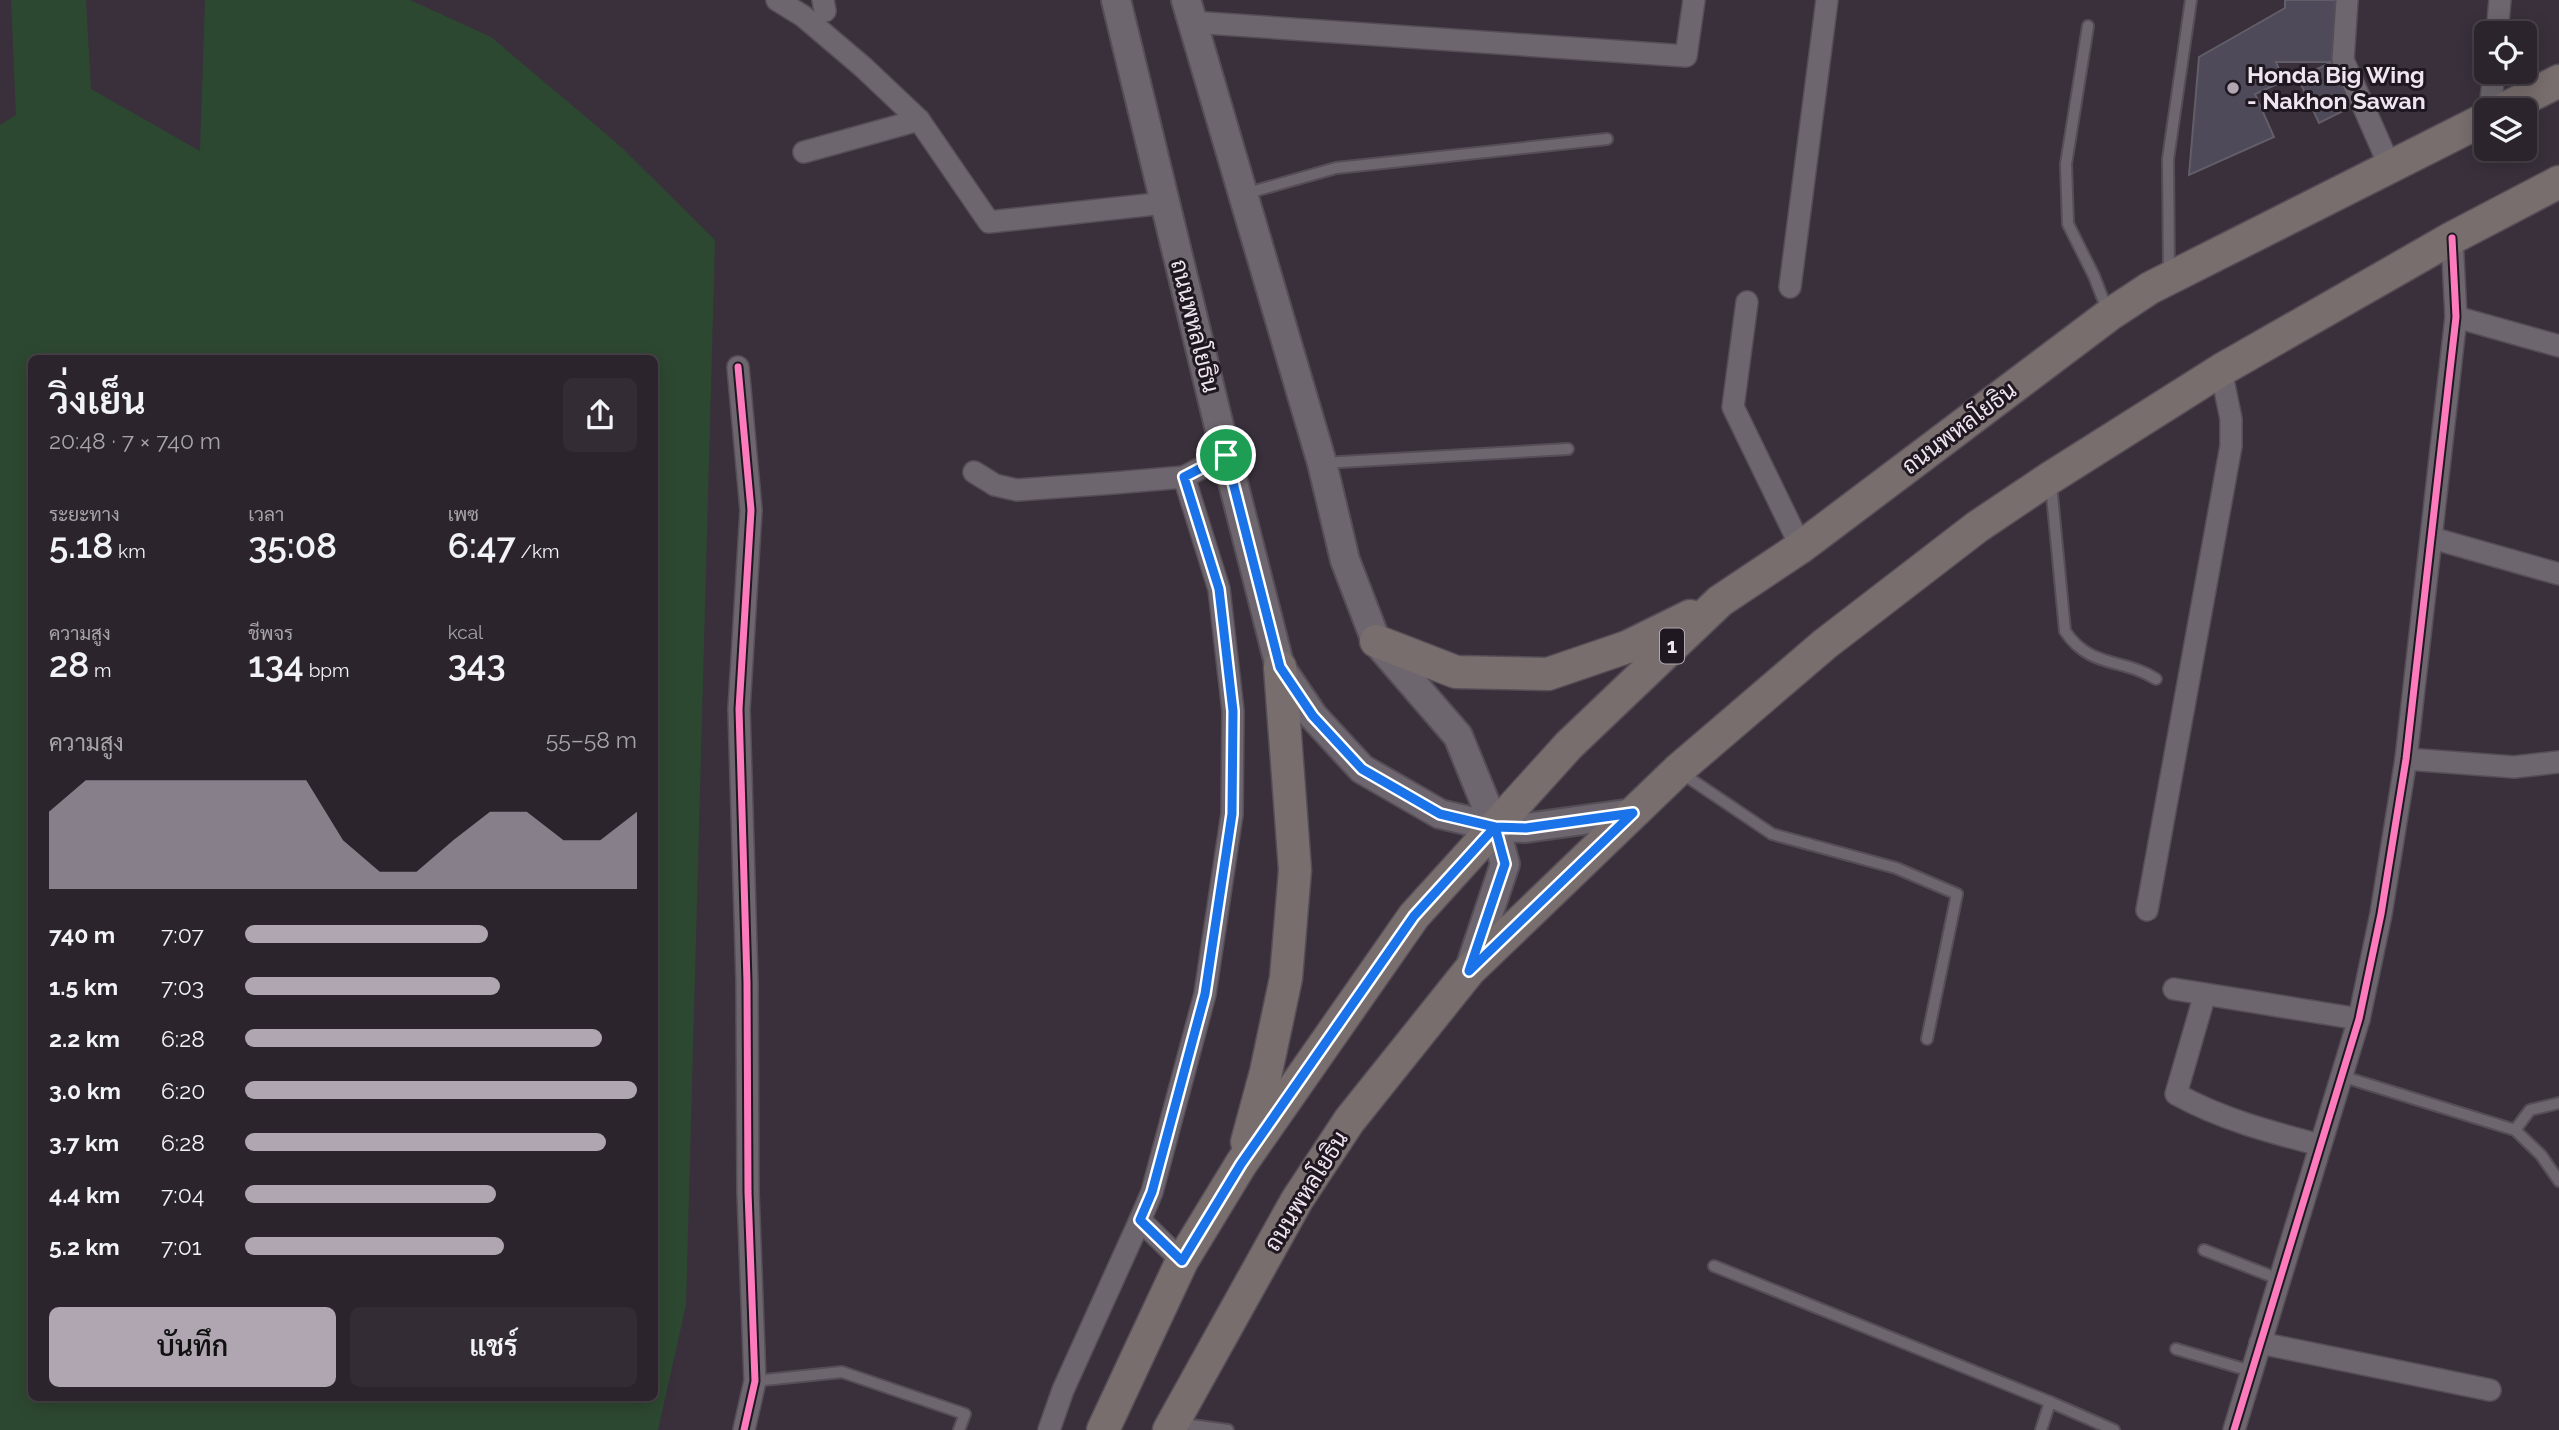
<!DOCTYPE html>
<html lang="th">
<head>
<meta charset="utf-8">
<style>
  body { margin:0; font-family:Raleway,Sarabun,sans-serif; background:#332c34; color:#f1f3f6; height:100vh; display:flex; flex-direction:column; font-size:26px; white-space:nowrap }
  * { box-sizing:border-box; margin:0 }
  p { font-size:23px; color:#a6a4a9 }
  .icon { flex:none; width:38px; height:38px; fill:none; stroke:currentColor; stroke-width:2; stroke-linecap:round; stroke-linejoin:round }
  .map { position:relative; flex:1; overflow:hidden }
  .panel { position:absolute; left:28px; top:355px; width:630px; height:1046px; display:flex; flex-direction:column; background:#2b242c; border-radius:10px; box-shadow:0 4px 18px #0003,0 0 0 2px #474148 }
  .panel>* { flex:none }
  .tools { position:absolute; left:2474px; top:21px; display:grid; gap:14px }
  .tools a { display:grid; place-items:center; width:63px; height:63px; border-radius:10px; background:#2b242c; box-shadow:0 4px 18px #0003,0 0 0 2px #474148; font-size:35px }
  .pin { position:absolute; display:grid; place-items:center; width:60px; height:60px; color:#fff; margin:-30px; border:4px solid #fff; border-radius:50%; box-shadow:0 2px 7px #0007 }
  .round { display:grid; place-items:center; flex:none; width:74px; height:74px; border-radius:10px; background:#332c34 }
  .summary { display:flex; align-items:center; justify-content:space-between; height:119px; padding:0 21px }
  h1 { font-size:38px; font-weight:600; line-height:52px }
  .stats { display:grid; grid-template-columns:repeat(3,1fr); gap:10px; height:119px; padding:7px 21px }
  .stats div { display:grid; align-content:center }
  .stats b { font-size:35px; font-weight:600 }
  .stats small { font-size:19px; font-weight:400 }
  .stats p { font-size:19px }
  .chart { height:196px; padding:14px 21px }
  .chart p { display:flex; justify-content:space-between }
  .chart svg { width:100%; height:126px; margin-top:7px; fill:#afa6b1; opacity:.7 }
  .cta { display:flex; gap:14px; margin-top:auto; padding:14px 21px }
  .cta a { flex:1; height:80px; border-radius:10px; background:#afa6b1; color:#111; font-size:28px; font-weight:600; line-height:80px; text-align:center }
  .cta a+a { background:#332c34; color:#f1f3f6 }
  ul { padding:0 21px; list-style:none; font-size:23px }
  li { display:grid; grid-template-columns:112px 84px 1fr; align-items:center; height:52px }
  li i { height:18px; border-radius:9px; background:#afa6b1 }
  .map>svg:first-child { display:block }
  .green { fill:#2d4830; fill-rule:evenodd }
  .building { fill:#4f4a5a; stroke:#625e68; stroke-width:2 }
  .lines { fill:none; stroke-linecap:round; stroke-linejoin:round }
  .service-casing { stroke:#564e57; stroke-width:14 }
  .minor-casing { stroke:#564e57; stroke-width:24 }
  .secondary-casing { stroke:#564e57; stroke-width:32 }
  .primary-casing { stroke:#564e57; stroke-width:35 }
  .service { stroke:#6d666e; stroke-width:10 }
  .minor { stroke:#6d666e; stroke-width:21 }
  .secondary { stroke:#6d666e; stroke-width:28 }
  .primary { stroke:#786e6d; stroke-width:32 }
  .cycleway-casing { stroke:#1f1820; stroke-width:11 }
  .cycleway { stroke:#fd7abc; stroke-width:7 }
  .route-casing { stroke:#fff; stroke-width:14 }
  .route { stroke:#1a73e8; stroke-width:9 }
  .poi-dot { fill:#afa6b1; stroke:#1f1820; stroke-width:2.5 }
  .labels { text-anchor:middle; stroke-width:6; stroke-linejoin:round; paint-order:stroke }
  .shield { fill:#1f1820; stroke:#b1a8b2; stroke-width:2 }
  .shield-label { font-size:21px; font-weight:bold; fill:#efe5f1 }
  .poi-label { font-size:23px; font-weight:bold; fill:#efe5f1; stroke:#1f1820; text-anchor:start }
  .street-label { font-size:23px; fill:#efe5f1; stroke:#1f1820 }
</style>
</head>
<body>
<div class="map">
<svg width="2559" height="1430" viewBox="0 0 2559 1430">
  <rect width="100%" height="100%" fill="#39303b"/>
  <path class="green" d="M11,0H86L91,89L200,151L205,0H410L491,37L620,146L715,240L686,1305L658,1430H0V125L16,115ZM32,359H654V1398H32Z"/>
  <g class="building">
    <polygon points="2285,0 2336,0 2332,62 2276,62 2284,81 2255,94 2274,137 2189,175 2199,57 2285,8"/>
    <polygon points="2332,62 2353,106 2319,123 2298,78"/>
  </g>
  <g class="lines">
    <g class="service-casing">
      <g id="service">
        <polyline points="2088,26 2066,164 2068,224 2094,276 2108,312"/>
        <polyline points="1244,194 1336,168 1607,139"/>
        <polyline points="2169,276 2168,159 2191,0"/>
        <polyline points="1323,463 1568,449"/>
        <path d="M2051,484L2065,631C2090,669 2124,658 2156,679"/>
        <polyline points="1680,772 1772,834 1896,868 1957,894 1927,1039"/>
        <polyline points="2341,1076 2515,1130 2541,1155 2559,1181"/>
        <polyline points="2515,1130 2530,1110 2559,1103"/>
        <polyline points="2204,1250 2279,1279"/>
        <polyline points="1714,1266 2050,1402 2114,1430"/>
        <polyline points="2176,1349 2251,1371"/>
        <polyline points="755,1381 842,1372 965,1414 959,1430"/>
        <polyline points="1176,1423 1228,1430"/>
        <polyline points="2041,1430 2050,1402"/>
      </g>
    </g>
    <g class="minor-casing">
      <g id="minor">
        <polyline points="777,0 803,16 863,67 919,120 989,222 1165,203"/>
        <polyline points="823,0 825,11"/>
        <polyline points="2347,0 2343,60 2390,167"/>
        <polyline points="1191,22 1686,56 1694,0"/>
        <polyline points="2497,33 2500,0"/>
        <polyline points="2490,110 2494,72"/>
        <polyline points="804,152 919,120"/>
        <polyline points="1790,287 1827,0"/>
        <polyline points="1747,302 1733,407 1801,547"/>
        <polyline points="2456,317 2559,346"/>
        <polyline points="738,367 751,510 739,709 747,982 748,1192 755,1381 744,1430"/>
        <polyline points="974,472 995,485 1017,490 1114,483 1184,477 1226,455"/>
        <polyline points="2432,538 2559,574"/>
        <polyline points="2406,759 2514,767 2559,762"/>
        <polyline points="2147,910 2231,446 2231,419 2221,370"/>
        <polyline points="2174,989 2359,1019"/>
        <path d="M2205,994L2176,1094C2221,1119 2270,1132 2320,1145"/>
        <polyline points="1182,1261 1140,1220 1152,1192 1205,994 1232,814 1233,711 1219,589 1184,477"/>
        <polyline points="2260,1343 2490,1390"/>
        <polyline points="1049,1430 1063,1390 1140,1220"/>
        <polyline points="2234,1430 2359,1019 2381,914 2406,759 2456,317 2452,238"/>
      </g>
    </g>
    <g class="secondary-casing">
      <g id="secondary">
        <polyline points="1116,0 1226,455 1280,667 1313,716 1362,769 1440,814 1495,827 1526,828 1633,813"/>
        <polyline points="1186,0 1322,463 1345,560 1376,641 1458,736 1495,827 1505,864 1469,971"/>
      </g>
    </g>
    <g class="primary-casing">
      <g id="primary">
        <polyline points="2502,110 2559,81"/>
        <polyline points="1376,641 1456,672 1548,674 1627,647 1690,616"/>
        <polyline points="1247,1142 1266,1072 1286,978 1295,870 1280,667"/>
        <polyline points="1103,1430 1182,1261 1241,1164 1414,916 1569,745 1720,601 1801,547 2109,315 2150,288 2487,118"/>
        <polyline points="1169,1430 1297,1200 1349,1121 1469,971 1678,770 1825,644 1977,527 2050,478 2221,370 2452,238 2559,182"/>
      </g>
    </g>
    <use href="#service" class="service"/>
    <use href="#minor" class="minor"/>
    <use href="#secondary" class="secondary"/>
    <use href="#primary" class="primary"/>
    <g class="cycleway-casing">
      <g id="cycleway">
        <polyline points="738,367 751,510 739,709 747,982 748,1192 755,1381 744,1430"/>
        <polyline points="1182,1261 1140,1220 1152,1192 1205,994 1232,814 1233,711 1219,589 1184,477"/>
        <polyline points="2234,1430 2359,1019 2381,914 2406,759 2456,317 2452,238"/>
      </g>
    </g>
    <use href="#cycleway" class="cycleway"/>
  </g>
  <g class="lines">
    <g class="route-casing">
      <polyline id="route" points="1226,455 1280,667 1313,716 1362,769 1440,814 1495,827 1505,864 1469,971 1633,813 1526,828 1495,827 1414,916 1241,1164 1182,1261 1140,1220 1152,1192 1205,994 1232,814 1233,711 1219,589 1184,477 1226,455"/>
    </g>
    <use href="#route" class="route"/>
  </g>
  <circle class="poi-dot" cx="2233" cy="88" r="7"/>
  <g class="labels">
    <rect class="shield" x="1660" y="628.5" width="24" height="35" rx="5"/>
    <g class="shield-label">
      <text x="1672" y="653">1</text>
    </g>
    <g class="poi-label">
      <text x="2247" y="83">Honda Big Wing<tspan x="2247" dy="26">- Nakhon Sawan</tspan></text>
    </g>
    <g class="street-label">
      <text transform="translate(1195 326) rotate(76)" y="8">ถนนพหลโยธิน</text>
      <text transform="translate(1959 428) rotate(-37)" y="8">ถนนพหลโยธิน</text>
      <text transform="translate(1306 1191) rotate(-58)" y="8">ถนนพหลโยธิน</text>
    </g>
  </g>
</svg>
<div class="tools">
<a><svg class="icon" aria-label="locate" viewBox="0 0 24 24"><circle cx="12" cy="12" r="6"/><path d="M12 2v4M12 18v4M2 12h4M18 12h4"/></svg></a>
<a><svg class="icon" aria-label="layers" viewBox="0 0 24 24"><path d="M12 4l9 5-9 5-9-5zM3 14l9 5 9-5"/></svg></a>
</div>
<div class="pin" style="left:1226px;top:455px;background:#1e9e55"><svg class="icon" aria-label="arrive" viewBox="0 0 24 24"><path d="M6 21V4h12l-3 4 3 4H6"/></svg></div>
<section class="panel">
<div class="summary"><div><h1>วิ่งเย็น</h1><p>20:48 · 7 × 740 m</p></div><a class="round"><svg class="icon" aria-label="share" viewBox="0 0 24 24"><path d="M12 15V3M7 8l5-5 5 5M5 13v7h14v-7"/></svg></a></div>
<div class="stats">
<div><p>ระยะทาง</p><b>5.18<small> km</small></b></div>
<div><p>เวลา</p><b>35:08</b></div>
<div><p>เพซ</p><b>6:47<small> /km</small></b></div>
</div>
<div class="stats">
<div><p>ความสูง</p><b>28<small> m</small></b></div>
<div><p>ชีพจร</p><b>134<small> bpm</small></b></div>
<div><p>kcal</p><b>343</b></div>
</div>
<div class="chart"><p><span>ความสูง</span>55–58 m</p>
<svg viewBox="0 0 160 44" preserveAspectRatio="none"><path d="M0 44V17L10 6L20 6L30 6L40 6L50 6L60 6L70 6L80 27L90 38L100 38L110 27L120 17L130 17L140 27L150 27L160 17V44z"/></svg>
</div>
<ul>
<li><b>740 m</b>7:07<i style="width:62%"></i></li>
<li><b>1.5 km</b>7:03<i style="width:65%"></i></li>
<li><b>2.2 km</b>6:28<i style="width:91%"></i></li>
<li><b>3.0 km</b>6:20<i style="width:100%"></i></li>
<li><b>3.7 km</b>6:28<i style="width:92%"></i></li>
<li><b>4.4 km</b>7:04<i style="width:64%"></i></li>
<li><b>5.2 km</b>7:01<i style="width:66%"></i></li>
</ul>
<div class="cta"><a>บันทึก</a><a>แชร์</a></div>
</section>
</div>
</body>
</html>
